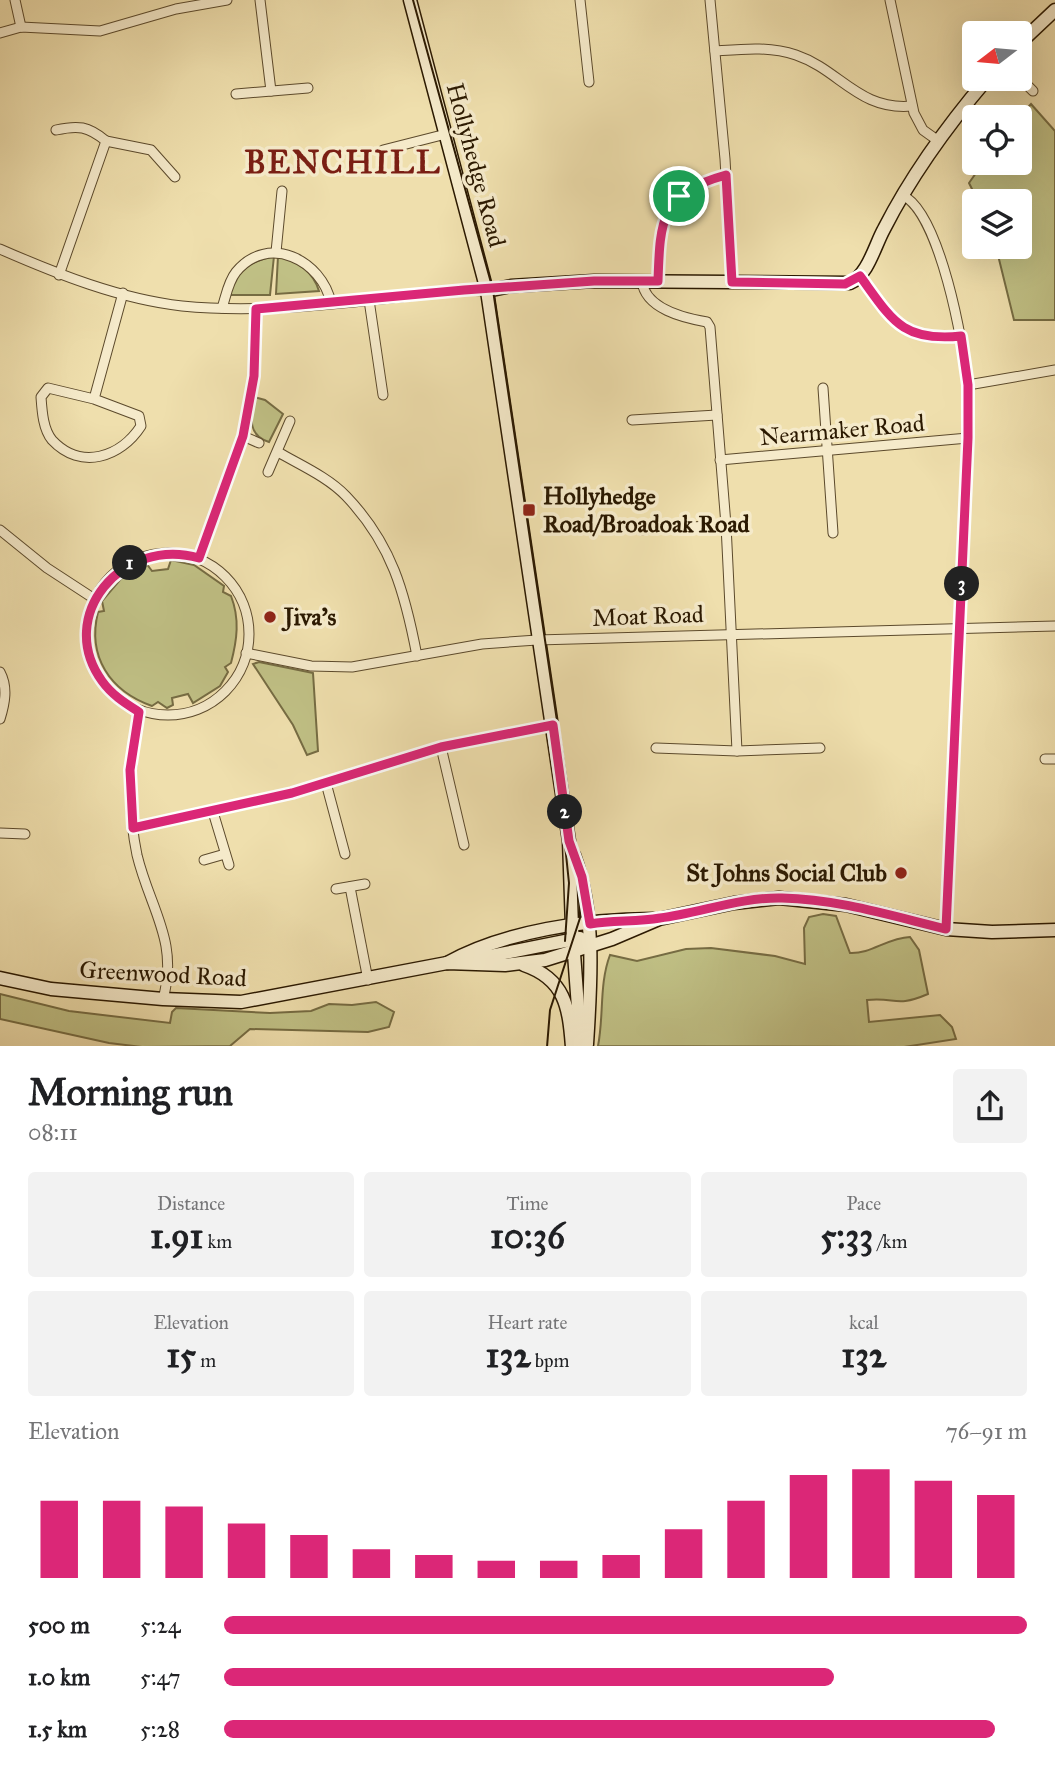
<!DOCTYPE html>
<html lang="en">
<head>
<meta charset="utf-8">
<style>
  body { margin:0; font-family:"IM FELL Great Primer",serif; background:#f2f2f2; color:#202124; height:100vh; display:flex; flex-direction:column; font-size:26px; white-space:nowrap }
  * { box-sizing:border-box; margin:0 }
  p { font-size:23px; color:#757577 }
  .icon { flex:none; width:38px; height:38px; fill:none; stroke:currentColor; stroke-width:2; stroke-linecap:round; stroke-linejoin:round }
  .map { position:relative; height:1046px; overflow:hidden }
  .side { display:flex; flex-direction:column; background:#fff; flex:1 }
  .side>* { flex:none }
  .needle { width:46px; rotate:254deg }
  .fabs { position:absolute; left:962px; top:21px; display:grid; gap:14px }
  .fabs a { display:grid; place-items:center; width:70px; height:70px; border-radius:7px; background:#fff; box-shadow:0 7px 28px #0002; font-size:35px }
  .pin { position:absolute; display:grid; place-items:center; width:60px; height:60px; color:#fff; margin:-30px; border:4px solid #fff; border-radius:50%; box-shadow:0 2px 7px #0007 }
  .km { position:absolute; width:35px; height:35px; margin:-18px; border-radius:50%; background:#222; color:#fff; font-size:19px; line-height:35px; text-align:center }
  .round { display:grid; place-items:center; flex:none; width:74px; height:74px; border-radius:7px; background:#f2f2f2 }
  .head { display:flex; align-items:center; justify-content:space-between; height:119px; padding:0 28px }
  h1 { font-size:38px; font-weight:700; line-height:52px }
  .stats { display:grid; grid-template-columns:repeat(3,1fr); gap:10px; height:119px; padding:7px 28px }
  .stats div { display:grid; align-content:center; border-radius:7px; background:#f2f2f2; text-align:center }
  .stats b { font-size:35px; font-weight:700 }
  .stats small { font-size:19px; font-weight:400 }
  .stats p { font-size:19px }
  .chart { height:196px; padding:14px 28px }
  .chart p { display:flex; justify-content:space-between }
  .chart svg { width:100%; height:126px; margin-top:7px; stroke:#db2777; stroke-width:6 }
  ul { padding:0 28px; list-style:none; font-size:23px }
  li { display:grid; grid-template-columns:112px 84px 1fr; align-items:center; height:52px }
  li i { height:18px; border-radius:9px; background:#db2777 }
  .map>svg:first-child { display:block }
  .green { fill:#c0c085; stroke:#766c43; stroke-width:2 }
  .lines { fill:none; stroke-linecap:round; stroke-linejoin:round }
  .street-casing { stroke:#5c4a2c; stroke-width:11 }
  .secondary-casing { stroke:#2b1901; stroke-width:15 }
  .street { stroke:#f5eaca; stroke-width:9 }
  .secondary { stroke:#f5eaca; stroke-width:12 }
  .tram { stroke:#2b1901; stroke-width:2 }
  .route-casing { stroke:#fff; stroke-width:14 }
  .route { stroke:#db2777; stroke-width:9 }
  .poi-dot { fill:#8f2418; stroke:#f5eaca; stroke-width:2.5 }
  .labels { text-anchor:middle; stroke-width:7; stroke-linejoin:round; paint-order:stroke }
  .street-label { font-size:24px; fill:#2b1901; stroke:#f5eaca }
  .poi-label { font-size:24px; font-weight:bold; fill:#2b1901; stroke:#f5eaca; text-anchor:start }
  .district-label { font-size:32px; font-weight:bold; letter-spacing:2px; fill:#7a1f14; stroke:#f5eaca }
</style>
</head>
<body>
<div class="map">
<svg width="1055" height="1047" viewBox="0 0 1055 1047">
  <rect width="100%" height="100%" fill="#efdfad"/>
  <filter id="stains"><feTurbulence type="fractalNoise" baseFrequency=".00286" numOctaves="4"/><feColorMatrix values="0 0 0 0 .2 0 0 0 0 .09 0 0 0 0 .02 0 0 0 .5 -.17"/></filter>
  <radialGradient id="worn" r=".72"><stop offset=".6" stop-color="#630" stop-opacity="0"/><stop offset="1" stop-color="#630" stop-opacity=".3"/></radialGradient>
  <g class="green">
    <polygon points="1031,104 1055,131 1055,320 1014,320 996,247 1020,247 1020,201 978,201 969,183 983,163 1020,163 1019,117"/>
    <path d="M274,256L270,295H229C234,271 251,261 274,256Z"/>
    <path d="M278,256C298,261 313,271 319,291L276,294Z"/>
    <path d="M254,397L265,400L283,414L269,442C247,435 251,418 254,397Z"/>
    <path d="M171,560L194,565L224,586L223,592L231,596C240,619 237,640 231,663L225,667L228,672L220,686L193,703L188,694L172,698L173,705L167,708L158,702L152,706C110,691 87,657 98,612L104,611L102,601L125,574L146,563L152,571L168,569Z"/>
    <polygon points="259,662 313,673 318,751 307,755 293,725 253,664"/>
    <path d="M823,914L836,916L850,953C871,954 887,938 910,937L919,950L928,994C895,1008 897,997 867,1000L869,1022L940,1015L952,1027L956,1039L904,1047L598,1046C604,1016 599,984 610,955L637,961L686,949L711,948L775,956L805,964L804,928L809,917Z"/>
    <polygon points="0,994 69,1011 170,1023 172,1012 176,1008 270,1013 311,1011 329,1004 352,1005 376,1002 394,1012 389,1027 368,1032 250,1029 230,1046 142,1047 109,1043 0,1019"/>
  </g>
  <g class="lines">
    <g class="street-casing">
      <g id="street">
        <polyline points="15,0 21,27"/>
        <polyline points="260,0 271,91"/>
        <polyline points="580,0 589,82"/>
        <polyline points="710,0 725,159 732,282"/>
        <polyline points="890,0 914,113 923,130 937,140"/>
        <polyline points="0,33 21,27 100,31 176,9 227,0"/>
        <path d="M715,51C743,49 769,46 796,55C840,70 859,111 912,106"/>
        <polyline points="1020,78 1033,91"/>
        <polyline points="236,94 308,88"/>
        <path d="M56,130C78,125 88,126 106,141L59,275"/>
        <polyline points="106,141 151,150 175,177"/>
        <polyline points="383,150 446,134"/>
        <path d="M902,195C940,212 964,345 967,384C969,402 968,420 968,438L946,929"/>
        <path d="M0,249C57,274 120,299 182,306C276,315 371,299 464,290L487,291"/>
        <polyline points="276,252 282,191"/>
        <path d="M860,276C892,320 902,342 961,336"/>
        <path d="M642,281C645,309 684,318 707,322L710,327L726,525L737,751"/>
        <path d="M658,281C661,219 660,193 726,175"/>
        <polyline points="369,300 383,395"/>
        <path d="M222,308C226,296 228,282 236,272C268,233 322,260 331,303"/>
        <polyline points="968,385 1055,370"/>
        <polyline points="823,388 833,533"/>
        <path d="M94,399L139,416L141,426C121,457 81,471 52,440C43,429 42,411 41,397L48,388L94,399L123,293"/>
        <polyline points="632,420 717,415"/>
        <polyline points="243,436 259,443"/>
        <path d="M278,452C300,465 328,477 346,496C392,544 405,593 417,656"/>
        <polyline points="720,460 968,438"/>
        <polyline points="268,472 290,421"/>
        <polyline points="0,530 47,568 96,600"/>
        <polyline points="640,530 726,525"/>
        <circle cx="168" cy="634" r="81"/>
        <polyline points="199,558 243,436 254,375 256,309"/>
        <polyline points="246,653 311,666 352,667 482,644 537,640 1055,626"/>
        <path d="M0,672C8,687 5,703 0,719"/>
        <path d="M140,712C129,760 127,807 137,855C150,909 179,941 163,999"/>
        <polyline points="441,747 464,845"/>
        <polyline points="656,748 737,751 820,748"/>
        <polyline points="1045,759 1055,759"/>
        <polyline points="326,783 345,854"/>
        <polyline points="213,812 229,865"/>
        <polyline points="133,828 292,793 441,747 553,725"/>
        <polyline points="0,833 25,834"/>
        <polyline points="204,860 225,854"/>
        <polyline points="350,887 368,980"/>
        <polyline points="336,889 365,884"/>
      </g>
    </g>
    <g class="secondary-casing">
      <g id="secondary">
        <polyline points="410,0 487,291 569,841 572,927 581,1047"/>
        <polyline points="1020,43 1055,10"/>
        <path d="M487,291L511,286L594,281L850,283C868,275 875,245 884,229C912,174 947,126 987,79"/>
        <path d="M574,855C596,915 591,982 587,1044"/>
        <polyline points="475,959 580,938"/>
        <path d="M447,963C504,931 588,919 653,919"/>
        <path d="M524,965C565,979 569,1007 572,1047"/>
        <polyline points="0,978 51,989 163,999 241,1002 447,963 505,965 545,960 612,939 659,919 734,903 779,898 846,905 946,929 992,932 1055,930"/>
      </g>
    </g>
    <use href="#street" class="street"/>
    <use href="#secondary" class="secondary"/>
    <g class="tram">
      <polyline points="413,0 493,290 579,869 580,918 550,1010 547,1047"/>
      <polyline points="563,826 569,883 565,941"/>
    </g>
  </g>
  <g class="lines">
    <g class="route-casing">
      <path id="route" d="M726,175L732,282L845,284L860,276C892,320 902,342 961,336L968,385V438L946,929C892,916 838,899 782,898C740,897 700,913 660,918C636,922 613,920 590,924L582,877L569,841L553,725L441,747L292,793L133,828L130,770L139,712C125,703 112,695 102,681C55,616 122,536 199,558L243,436L254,376L256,309L464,290L594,281H658C660,219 661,193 726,175Z"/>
    </g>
    <use href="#route" class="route"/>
  </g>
  <g class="poi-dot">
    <rect x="522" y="503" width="14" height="14" rx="3.5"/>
    <circle cx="270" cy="617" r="7"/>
    <circle cx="901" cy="873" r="7"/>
  </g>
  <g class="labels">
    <g class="street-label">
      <text transform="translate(476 165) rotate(75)" y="8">Hollyhedge Road</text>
      <text transform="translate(842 430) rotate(-5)" y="8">Nearmaker Road</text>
      <text transform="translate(648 616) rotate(-2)" y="8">Moat Road</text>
      <text transform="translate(163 974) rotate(3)" y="8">Greenwood Road</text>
    </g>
    <g class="poi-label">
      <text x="543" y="504">Hollyhedge<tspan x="543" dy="28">Road/Broadoak Road</tspan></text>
      <text x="284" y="625">Jiva's</text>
      <text x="887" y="881" text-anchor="end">St Johns Social Club</text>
    </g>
    <g class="district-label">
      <text x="343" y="173">BENCHILL</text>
    </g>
  </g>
  <rect width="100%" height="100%" filter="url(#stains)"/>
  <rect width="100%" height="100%" fill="url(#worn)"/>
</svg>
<div class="fabs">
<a><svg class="needle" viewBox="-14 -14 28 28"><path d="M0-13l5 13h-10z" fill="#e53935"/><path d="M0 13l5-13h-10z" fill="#757577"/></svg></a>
<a><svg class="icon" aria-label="locate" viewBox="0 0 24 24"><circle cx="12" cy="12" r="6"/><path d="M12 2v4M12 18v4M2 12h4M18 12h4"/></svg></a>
<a><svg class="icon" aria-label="layers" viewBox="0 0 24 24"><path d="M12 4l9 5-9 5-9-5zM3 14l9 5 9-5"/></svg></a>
</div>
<div class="pin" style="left:679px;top:196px;background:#1e9e55"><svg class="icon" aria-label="arrive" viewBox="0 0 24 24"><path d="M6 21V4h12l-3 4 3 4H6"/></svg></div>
<b class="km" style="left:130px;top:563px">1</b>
<b class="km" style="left:565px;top:812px">2</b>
<b class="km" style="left:962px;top:584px">3</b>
</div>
<section class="side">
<div class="head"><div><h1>Morning run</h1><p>08:11</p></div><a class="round"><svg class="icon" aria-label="share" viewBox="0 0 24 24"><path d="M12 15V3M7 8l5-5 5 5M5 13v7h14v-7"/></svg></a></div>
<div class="stats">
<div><p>Distance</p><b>1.91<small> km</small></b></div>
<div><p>Time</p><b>10:36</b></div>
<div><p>Pace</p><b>5:33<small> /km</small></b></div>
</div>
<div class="stats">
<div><p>Elevation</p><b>15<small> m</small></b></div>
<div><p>Heart rate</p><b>132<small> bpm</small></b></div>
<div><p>kcal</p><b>132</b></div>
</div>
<div class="chart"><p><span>Elevation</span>76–91 m</p>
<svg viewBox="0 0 160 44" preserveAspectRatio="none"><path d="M5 44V17M15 44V17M25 44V19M35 44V25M45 44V29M55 44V34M65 44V36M75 44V38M85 44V38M95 44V36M105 44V27M115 44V17M125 44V8M135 44V6M145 44V10M155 44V15"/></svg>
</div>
<ul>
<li><b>500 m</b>5:24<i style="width:100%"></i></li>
<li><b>1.0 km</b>5:47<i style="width:76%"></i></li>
<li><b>1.5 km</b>5:28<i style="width:96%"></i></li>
</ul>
</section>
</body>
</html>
